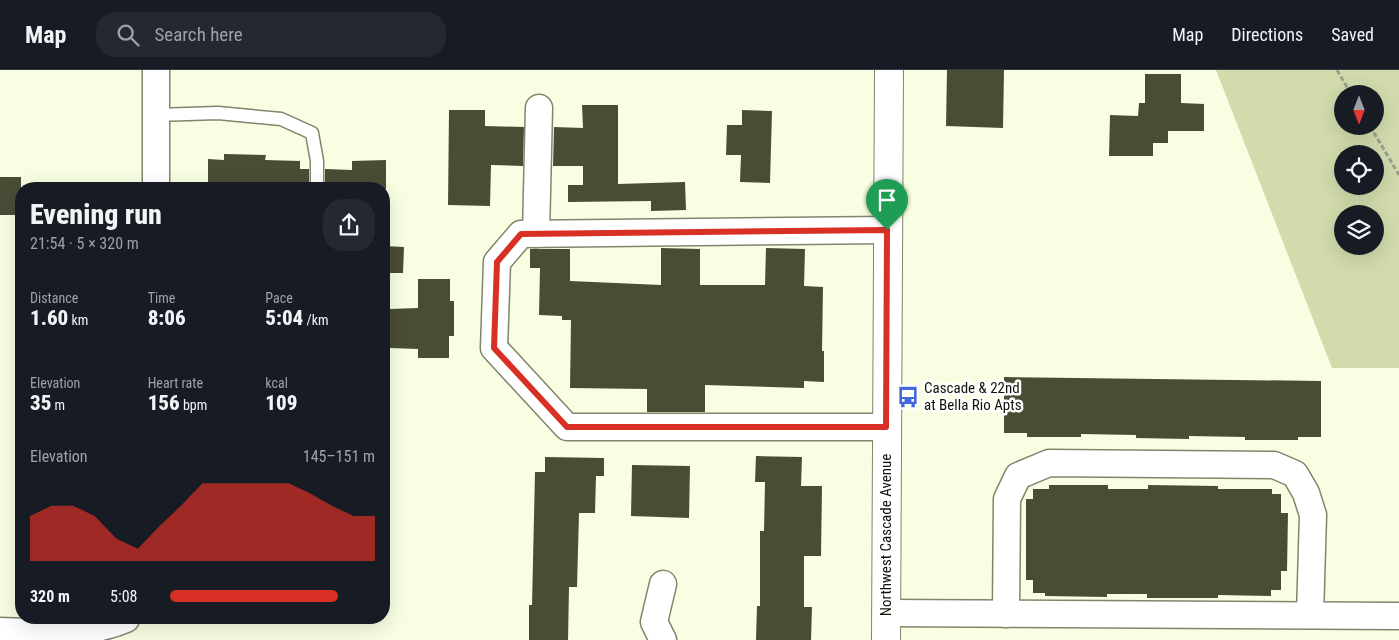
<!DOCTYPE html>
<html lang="en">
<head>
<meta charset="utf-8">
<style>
  body { margin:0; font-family:"Roboto Condensed",sans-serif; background:#242831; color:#f1f3f6; height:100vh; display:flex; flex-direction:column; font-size:19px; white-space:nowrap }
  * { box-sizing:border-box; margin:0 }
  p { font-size:16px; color:#9ea1a6 }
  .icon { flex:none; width:28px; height:28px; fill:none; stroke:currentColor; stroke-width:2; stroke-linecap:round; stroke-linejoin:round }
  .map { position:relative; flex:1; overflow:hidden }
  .details { position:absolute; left:15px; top:112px; width:375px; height:442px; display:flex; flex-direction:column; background:#171b24; border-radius:20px; box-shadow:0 5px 20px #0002 }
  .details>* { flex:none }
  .needle { width:32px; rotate:180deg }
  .controls { position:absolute; left:1334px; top:15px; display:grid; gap:10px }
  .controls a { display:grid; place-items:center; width:50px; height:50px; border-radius:50%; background:#171b24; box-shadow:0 5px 20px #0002; font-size:25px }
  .pin { position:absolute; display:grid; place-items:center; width:42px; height:42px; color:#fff; margin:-51px -21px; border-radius:50% 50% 50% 0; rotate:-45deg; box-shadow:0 0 5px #0007 }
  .pin .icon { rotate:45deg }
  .round { display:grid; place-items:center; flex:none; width:52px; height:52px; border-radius:20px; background:#242831 }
  .overview { display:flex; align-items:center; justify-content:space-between; height:85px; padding:0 15px }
  h1 { font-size:28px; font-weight:800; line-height:38px }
  .stats { display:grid; grid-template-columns:repeat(3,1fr); gap:8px; height:85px; padding:5px 15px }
  .stats div { display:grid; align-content:center }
  .stats b { font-size:21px; font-weight:800 }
  .stats small { font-size:14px; font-weight:400 }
  .stats p { font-size:14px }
  .chart { height:140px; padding:10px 15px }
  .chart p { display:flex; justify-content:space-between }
  .chart svg { width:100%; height:90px; margin-top:5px; fill:#d93025; opacity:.7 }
  ul { padding:0 15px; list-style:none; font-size:16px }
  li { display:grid; grid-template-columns:80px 60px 1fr; align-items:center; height:38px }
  li i { height:12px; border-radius:6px; background:#d93025 }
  header { display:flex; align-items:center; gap:30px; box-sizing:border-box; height:70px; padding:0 25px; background:#171b24; border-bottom:1px solid #363941 }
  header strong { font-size:24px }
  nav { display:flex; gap:28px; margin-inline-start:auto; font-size:18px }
  .search { width:350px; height:45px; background:#242831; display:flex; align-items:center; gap:12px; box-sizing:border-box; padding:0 18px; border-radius:20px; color:#9ea1a6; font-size:19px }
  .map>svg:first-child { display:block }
  .green { fill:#d1dbac; fill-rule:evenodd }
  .building { fill:#494d36 }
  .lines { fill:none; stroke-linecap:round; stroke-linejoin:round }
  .lane-casing { stroke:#80856c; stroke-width:15 }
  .street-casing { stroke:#80856c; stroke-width:29 }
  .secondary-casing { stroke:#80856c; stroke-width:30 }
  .path { stroke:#9ca08b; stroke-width:3; stroke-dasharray:5 2.5; stroke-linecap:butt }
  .lane { stroke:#fff; stroke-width:12 }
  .street { stroke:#fff; stroke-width:26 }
  .secondary { stroke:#fff; stroke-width:28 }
  .route-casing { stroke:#fff; stroke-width:10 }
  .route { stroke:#d93025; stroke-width:6 }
  .labels { text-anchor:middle; stroke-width:5; stroke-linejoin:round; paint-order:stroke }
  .poi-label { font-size:15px; fill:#111209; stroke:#fff; text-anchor:start }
  .street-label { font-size:15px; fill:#111209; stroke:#fff }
</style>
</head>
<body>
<header>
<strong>Map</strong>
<div class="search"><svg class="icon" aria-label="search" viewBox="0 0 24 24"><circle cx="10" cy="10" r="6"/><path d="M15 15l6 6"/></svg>Search here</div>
<nav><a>Map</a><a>Directions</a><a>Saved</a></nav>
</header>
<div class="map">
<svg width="1399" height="570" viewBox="0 0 1399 570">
  <rect width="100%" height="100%" fill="#f8fee2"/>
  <path class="green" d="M1216,0H1399V298H1332ZM1342,24H1375V56H1342ZM1342,84H1375V116H1342ZM1342,144H1375V176H1342Z"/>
  <g class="building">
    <polygon points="947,0 1004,0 1003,58 946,56"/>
    <polygon points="1145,4 1181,4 1181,33 1204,34 1204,61 1168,61 1168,73 1153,73 1153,86 1109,86 1110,45 1138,46 1139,33 1145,33"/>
    <polygon points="582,35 618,35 618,114 685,112 686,140 651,141 651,131 568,132 568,115 583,115 583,96 553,96 554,57 583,58"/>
    <polygon points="449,40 485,40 485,56 524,57 523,96 491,95 490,136 448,135"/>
    <polygon points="742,40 772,41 770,113 740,112 741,85 726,85 727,55 742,55"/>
    <polygon points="224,84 266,85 265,90 300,91 300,99 309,99 309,119 208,119 208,89 224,90"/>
    <polygon points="386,90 386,119 325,119 325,99 352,100 352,91"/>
    <rect x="0" y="107" width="21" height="38"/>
    <polygon points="384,176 404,177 403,203 384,203"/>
    <polygon points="661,178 700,179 700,215 765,215 766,178 805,179 804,216 823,217 822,281 824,281 824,312 804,311 804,318 705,315 705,342 647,342 647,319 570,318 571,250 562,250 562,246 539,245 540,198 530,198 530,179 570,179 570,211 661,215"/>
    <polygon points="418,209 450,209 450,231 454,231 454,266 449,266 449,288 418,288 418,279 389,278 390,239 418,238"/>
    <polygon points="1004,307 1321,311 1321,367 1298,367 1298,370 1245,370 1245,367 1189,366 1189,369 1136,368 1136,365 1081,364 1081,367 1027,367 1027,363 1004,363"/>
    <polygon points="756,386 802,387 801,416 822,416 821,486 804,486 804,537 812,537 811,570 756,570 757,536 760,536 760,461 764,461 765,412 755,412"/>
    <polygon points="545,387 604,388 604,406 596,406 595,443 579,443 577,517 569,517 568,570 529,570 529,535 532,535 535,402 545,402"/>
    <polygon points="632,395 690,396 689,448 631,446"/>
    <polygon points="1049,415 1108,415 1108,419 1148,419 1148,415 1218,416 1218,419 1272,419 1272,424 1281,424 1281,443 1288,443 1287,501 1281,501 1281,520 1271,520 1271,526 1218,525 1218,528 1147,528 1147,524 1107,524 1107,527 1045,526 1045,523 1033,523 1033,510 1026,510 1026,429 1033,429 1033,419 1049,419"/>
  </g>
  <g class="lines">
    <g class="lane-casing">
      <polyline id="lane" points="156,45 218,43 281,49 312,63 317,91 317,119"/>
    </g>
    <g class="street-casing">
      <g id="street">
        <polyline points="156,119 156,0"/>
        <polyline points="536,164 539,38"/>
        <polyline points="886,357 567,357 494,278 497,192 521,164 887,160"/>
        <polyline points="886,543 1399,546"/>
        <polyline points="1006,544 1007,429 1018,406 1049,393 1274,395 1295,404 1306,423 1313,445 1310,545"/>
        <path d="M0,561C42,562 87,566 126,549"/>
        <polyline points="663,570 654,552 663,514"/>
      </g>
    </g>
    <g class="secondary-casing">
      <polyline id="secondary" points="886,570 889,0"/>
    </g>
    <g class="path">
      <polyline points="1337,0 1351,24"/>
      <polyline points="1370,56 1399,105"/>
    </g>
    <use href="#lane" class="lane"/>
    <use href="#street" class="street"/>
    <use href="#secondary" class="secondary"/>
  </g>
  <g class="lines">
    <g class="route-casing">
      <polygon id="route" points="887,160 886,357 567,357 494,278 497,192 521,164"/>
    </g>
    <use href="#route" class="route"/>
  </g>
  <defs>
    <g id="bus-bare" transform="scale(1.725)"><path d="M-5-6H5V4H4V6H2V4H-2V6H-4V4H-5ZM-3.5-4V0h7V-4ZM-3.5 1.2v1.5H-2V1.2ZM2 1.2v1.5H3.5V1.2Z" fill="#4368da" stroke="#fff" stroke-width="2.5" paint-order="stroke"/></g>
  </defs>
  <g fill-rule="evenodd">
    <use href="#bus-bare" x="908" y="327"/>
  </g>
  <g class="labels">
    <g class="poi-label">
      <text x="924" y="323">Cascade &amp; 22nd<tspan x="924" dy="17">at Bella Rio Apts</tspan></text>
    </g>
    <g class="street-label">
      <text transform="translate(886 465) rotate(-90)" y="5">Northwest Cascade Avenue</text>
    </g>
  </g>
</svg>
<div class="controls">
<a><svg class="needle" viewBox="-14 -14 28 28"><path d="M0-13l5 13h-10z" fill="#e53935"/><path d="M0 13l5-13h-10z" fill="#9ea1a6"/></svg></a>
<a><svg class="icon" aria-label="locate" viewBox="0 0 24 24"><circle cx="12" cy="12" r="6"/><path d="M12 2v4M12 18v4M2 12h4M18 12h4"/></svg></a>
<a><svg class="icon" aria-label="layers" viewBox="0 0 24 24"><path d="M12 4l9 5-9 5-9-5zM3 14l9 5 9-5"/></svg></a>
</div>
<div class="pin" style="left:887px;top:160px;background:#1e9e55"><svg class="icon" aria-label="arrive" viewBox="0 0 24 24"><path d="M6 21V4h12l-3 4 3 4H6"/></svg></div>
<section class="details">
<div class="overview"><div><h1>Evening run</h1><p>21:54 · 5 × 320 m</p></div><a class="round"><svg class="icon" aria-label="share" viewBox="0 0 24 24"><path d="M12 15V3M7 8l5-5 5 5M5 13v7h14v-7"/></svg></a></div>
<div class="stats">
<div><p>Distance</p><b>1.60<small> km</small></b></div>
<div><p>Time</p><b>8:06</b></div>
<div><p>Pace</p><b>5:04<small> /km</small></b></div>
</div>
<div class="stats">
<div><p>Elevation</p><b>35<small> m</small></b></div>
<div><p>Heart rate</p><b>156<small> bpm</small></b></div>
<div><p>kcal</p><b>109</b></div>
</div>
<div class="chart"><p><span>Elevation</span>145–151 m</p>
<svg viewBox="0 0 160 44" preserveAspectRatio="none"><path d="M0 44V22L10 17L20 17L30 22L40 33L50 38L60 27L70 17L80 6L90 6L100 6L110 6L120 6L130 11L140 17L150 22L160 22V44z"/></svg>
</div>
<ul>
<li><b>320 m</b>5:08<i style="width:82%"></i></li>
</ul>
</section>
</div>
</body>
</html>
